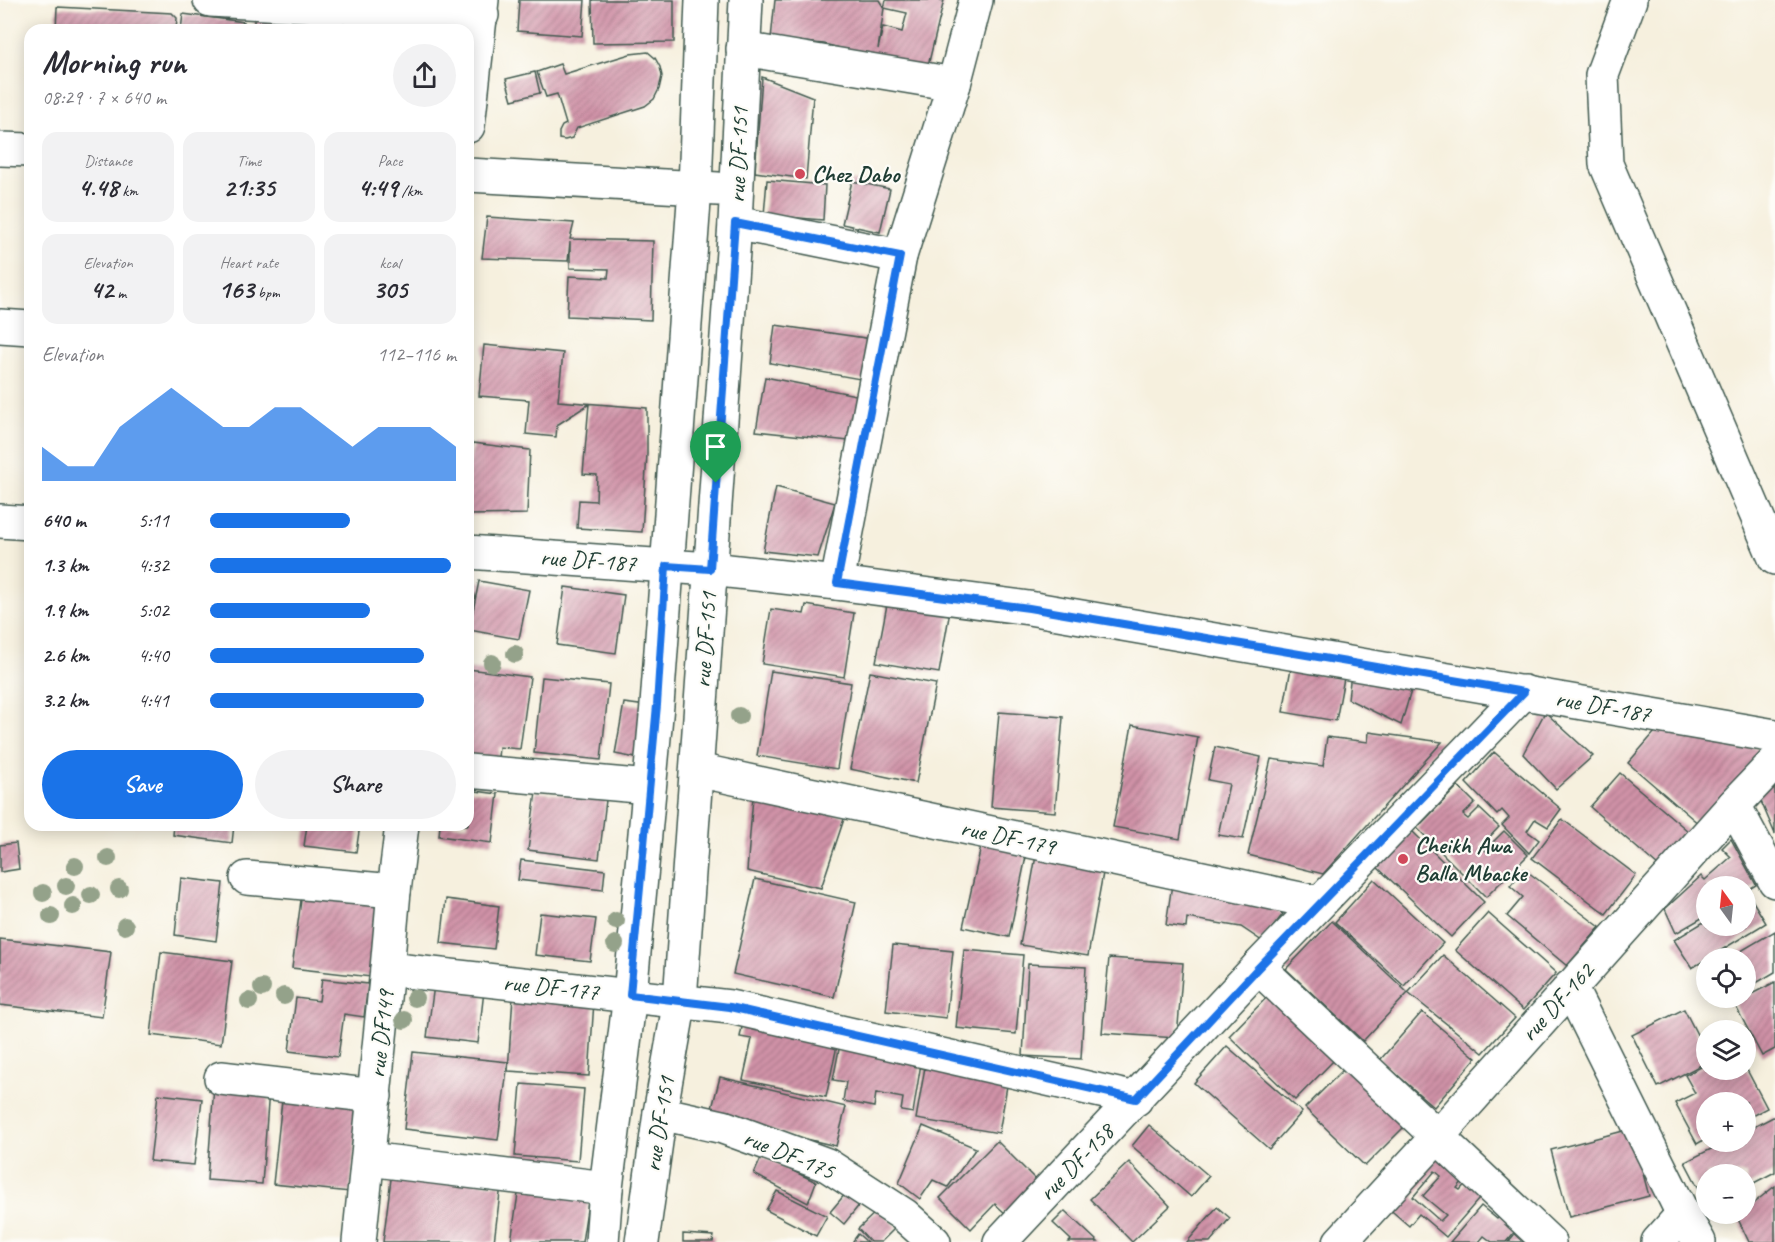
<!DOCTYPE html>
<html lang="en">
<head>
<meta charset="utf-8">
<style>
  body { margin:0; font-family:Caveat,sans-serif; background:#f2f2f3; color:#2b2b33; height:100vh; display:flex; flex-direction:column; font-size:22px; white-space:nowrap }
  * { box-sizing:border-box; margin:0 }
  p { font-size:20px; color:#7c7c81 }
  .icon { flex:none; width:33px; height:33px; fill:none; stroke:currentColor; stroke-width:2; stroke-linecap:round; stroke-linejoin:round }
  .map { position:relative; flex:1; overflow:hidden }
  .side { position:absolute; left:24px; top:24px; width:450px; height:807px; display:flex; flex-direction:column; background:#fff; border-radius:18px; box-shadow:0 3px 15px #0003 }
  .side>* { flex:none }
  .needle { width:39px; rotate:345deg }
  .buttons { position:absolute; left:1696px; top:876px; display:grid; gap:12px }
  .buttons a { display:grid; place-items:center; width:60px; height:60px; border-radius:50%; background:#fff; box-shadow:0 3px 15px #0003; font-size:30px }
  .pin { position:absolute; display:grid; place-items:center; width:51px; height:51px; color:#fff; margin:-62px -26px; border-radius:50% 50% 50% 0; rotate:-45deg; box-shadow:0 0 6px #0007 }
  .pin .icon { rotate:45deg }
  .round { display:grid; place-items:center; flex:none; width:63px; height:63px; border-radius:32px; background:#f2f2f3 }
  .head { display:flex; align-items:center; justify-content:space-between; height:102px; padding:0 18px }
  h1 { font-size:33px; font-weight:800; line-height:45px }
  .stats { display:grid; grid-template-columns:repeat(3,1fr); gap:9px; height:102px; padding:6px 18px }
  .stats div { display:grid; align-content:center; border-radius:15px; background:#f2f2f3; text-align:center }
  .stats b { font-size:26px; font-weight:800 }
  .stats small { font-size:16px; font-weight:400 }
  .stats p { font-size:16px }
  .chart { height:168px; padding:12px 18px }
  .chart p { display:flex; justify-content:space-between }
  .chart svg { width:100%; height:108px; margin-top:6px; fill:#1a73e8; opacity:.7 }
  .action { display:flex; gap:12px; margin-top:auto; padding:12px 18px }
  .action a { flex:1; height:69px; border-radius:36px; background:#1a73e8; color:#fff; font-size:24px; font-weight:800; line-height:69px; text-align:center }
  .action a+a { background:#f2f2f3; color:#2b2b33 }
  ul { padding:0 18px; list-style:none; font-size:20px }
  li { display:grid; grid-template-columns:96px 72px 1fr; align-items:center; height:45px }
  li i { height:15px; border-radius:8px; background:#1a73e8 }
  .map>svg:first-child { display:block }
  .building { fill:url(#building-hatch); fill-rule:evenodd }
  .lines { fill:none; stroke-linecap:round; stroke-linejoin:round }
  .street-casing { stroke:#3f584e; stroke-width:36 }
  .street { stroke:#fff; stroke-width:33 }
  .tree { fill:#94a28a }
  .route-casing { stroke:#fff; stroke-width:12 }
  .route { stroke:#1a73e8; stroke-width:8 }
  .poi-dot { fill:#d1495b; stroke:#fdfcf7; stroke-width:2 }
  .labels { text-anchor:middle; stroke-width:4.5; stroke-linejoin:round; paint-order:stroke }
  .street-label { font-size:24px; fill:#1f3d34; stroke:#fdfcf7 }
  .poi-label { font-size:24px; font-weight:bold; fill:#1f3d34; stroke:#fdfcf7; text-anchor:start }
</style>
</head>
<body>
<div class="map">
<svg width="1775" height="1242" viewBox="0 0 1775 1242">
  <defs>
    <pattern id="building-hatch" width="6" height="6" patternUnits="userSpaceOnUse" patternTransform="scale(1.5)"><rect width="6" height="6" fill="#d092a7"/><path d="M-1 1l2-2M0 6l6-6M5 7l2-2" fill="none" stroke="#a87889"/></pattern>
  </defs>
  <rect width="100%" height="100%" fill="#fdfcf7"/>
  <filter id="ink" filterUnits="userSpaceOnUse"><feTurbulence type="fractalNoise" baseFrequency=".0167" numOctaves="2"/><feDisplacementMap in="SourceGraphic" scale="12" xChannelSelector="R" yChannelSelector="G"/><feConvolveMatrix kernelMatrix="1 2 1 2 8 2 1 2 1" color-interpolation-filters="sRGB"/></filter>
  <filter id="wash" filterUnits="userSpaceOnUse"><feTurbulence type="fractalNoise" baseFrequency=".008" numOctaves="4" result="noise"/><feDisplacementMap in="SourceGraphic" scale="24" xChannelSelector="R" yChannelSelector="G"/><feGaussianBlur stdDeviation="1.35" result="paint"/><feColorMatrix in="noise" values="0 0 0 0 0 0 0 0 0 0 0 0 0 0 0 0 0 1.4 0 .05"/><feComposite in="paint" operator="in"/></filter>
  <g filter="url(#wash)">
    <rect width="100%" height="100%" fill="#f6f0de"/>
    <g id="blocks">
      <g class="building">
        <polygon points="519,0 585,0 582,36 517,31"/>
        <polygon points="592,0 674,0 674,42 593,43"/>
        <polygon points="775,0 879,0 884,8 878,49 883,27 902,32 907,13 884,8 886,0 944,0 927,70 824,44 771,39"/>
        <polygon points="57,7 172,13 177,18 176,30 56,30"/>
        <polygon points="314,10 377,16 376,30 312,30"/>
        <polygon points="183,14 244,22 243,30 181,30"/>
        <polygon points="254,14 304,16 303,30 254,30"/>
        <polygon points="648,52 655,58 660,67 662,76 659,89 654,99 645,106 577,128 572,138 565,140 559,139 559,132 562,126 566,124 557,94 546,97 537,72 560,64 564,74 630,54"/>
        <polygon points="535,72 540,93 512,100 506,79"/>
        <polygon points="762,77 813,97 806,179 755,172"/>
        <polygon points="767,180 825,185 823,220 764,215"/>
        <polygon points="852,181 890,189 880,232 842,224"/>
        <polygon points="487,217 574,223 570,239 653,241 651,320 567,316 569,276 608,278 609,269 570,268 570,242 568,261 482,258"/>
        <polygon points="775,325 879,340 871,381 770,363"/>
        <polygon points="484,345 563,353 558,401 647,408 647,454 642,532 577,528 579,500 596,501 597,475 583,474 589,404 557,425 556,437 526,434 529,400 479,396"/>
        <polygon points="765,377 866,397 858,442 756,431"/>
        <polygon points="473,443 530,450 527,514 468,515 468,471"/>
        <polygon points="776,487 835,503 818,557 763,551"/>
        <polygon points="479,581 529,590 519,639 469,630"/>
        <polygon points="565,587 624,595 616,653 557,645"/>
        <polygon points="889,594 951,605 939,673 876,662"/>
        <polygon points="806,605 854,613 844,677 762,664 771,609 804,614"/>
        <polygon points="1352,664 1415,677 1401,725 1348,699"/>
        <polygon points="1291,668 1344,678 1336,721 1283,712"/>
        <polygon points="468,669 530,677 520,749 499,747 498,758 468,755"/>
        <polygon points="771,671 851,683 837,769 757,756"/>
        <polygon points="870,672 936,684 916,783 850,769"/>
        <polygon points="542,677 609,684 601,760 534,753"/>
        <polygon points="624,703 646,706 636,758 615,754"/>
        <polygon points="999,712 1063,717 1055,812 991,807"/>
        <polygon points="1545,712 1593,756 1556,789 1523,754"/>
        <polygon points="1132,725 1198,737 1180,839 1113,827"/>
        <polygon points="1661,725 1767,750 1700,825 1628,763"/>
        <polygon points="1369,732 1442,742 1323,874 1248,855 1271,759 1323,766 1327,737 1368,742"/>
        <polygon points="1215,747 1261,757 1243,839 1218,835 1229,784 1208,780"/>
        <polygon points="1494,752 1561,809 1548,827 1535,819 1527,831 1539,840 1529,853 1502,825 1509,818 1502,810 1497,815 1466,783"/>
        <polygon points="1620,773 1688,831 1658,866 1590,807"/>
        <polygon points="1775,776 1775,834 1757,792"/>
        <polygon points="1458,786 1475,803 1463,815 1468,819 1479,808 1499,827 1481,846 1488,853 1495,846 1492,843 1504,831 1528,855 1486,897 1417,828"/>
        <polygon points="468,790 498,794 492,843 439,836 440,825 468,825"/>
        <polygon points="536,792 606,800 599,859 528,850"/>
        <polygon points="753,797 845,816 821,888 747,871"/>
        <polygon points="1562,819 1636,875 1606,914 1532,858"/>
        <polygon points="174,825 234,825 232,843 173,835"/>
        <polygon points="307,825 360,825 356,852 304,846"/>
        <polygon points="1412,831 1484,902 1451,937 1377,867"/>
        <polygon points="1731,839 1756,885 1746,891 1746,886 1707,886 1707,915 1676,933 1665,909 1701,876 1705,880 1731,857 1722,848"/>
        <polygon points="982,842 1027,852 1009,937 963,927"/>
        <polygon points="16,843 19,869 0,872 0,845"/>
        <polygon points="1037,850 1105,862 1088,956 1020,945"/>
        <polygon points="521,860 605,870 603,890 518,880"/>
        <polygon points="1524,869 1600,927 1567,966 1507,916 1523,897 1510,886"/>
        <polygon points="1173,877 1231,886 1283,914 1262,941 1241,927 1187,918 1186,928 1166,925"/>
        <polygon points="181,878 223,883 216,941 175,935"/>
        <polygon points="755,879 856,902 834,997 733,974"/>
        <polygon points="1374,879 1443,943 1404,986 1335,922"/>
        <polygon points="303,885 382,895 371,977 292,968"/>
        <polygon points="1749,895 1766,923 1692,968 1674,940 1707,920 1707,926 1746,926 1746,897"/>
        <polygon points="446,899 499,906 494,949 441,943"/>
        <polygon points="540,913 596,919 590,961 535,955"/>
        <polygon points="1488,913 1556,973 1523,1010 1455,950"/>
        <polygon points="1332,921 1408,993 1363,1041 1286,969"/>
        <polygon points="1775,931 1775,972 1746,989 1746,958 1729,958"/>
        <polygon points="0,939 111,952 102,1017 0,1005"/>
        <polygon points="893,945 953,951 946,1018 886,1011"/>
        <polygon points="964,950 1023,955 1016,1034 956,1028"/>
        <polygon points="161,952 232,961 221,1044 151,1035"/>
        <polygon points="1443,955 1515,1018 1483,1053 1408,993"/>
        <polygon points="1109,958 1183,963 1177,1038 1102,1033"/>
        <polygon points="1028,964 1086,967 1081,1059 1023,1056"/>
        <polygon points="1707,971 1707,984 1701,975"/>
        <polygon points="322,979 368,984 364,1017 344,1014 338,1057 289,1051 296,998 319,1001"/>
        <polygon points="1775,982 1775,1049 1762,1056 1734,1003"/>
        <polygon points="434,985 484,991 478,1043 427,1037"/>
        <polygon points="1270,994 1336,1058 1295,1100 1229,1036"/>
        <polygon points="513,996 594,1001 589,1076 508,1071"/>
        <polygon points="1715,998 1732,998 1719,1005"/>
        <polygon points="1684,1009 1707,1054 1707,1062 1658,1087 1632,1035"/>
        <polygon points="1422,1012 1476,1058 1434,1107 1380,1060"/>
        <polygon points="743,1022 838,1041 826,1097 743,1080 752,1039 740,1037"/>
        <polygon points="840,1044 922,1057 913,1113 901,1111 903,1098 876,1093 874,1107 843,1101 846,1082 833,1080"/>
        <polygon points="1227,1046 1302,1112 1269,1149 1194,1083"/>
        <polygon points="413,1052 508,1062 498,1140 404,1129"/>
        <polygon points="926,1061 1009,1074 999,1133 916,1119"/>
        <polygon points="1707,1064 1707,1070 1747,1070 1767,1108 1746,1119 1746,1102 1707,1102 1707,1138 1697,1144 1675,1103 1695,1093 1685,1075"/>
        <polygon points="1347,1066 1407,1124 1365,1166 1305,1108"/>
        <polygon points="720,1077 846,1107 836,1146 710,1116"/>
        <polygon points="521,1084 584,1089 578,1161 515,1156"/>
        <polygon points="214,1086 269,1090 262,1184 207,1180"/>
        <polygon points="283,1091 360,1099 350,1192 273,1184"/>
        <polygon points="158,1094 202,1099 194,1165 150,1161"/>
        <polygon points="1775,1116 1775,1172 1746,1187 1746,1174 1707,1174 1707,1204 1685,1162 1725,1142 1746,1142 1746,1131"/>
        <polygon points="1149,1125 1209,1176 1191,1197 1132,1146"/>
        <polygon points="923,1126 976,1148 948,1187 933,1180 920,1199 899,1183"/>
        <polygon points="1631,1129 1649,1196 1569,1217 1551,1150"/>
        <polygon points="997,1141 1038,1182 1006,1214 995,1204 971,1229 940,1198"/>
        <path d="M1439,1144L1471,1172L1457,1188L1460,1190L1474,1174L1523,1222L1506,1242H1492L1484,1236L1479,1242H1450L1481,1206L1497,1219L1506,1209L1485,1192L1446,1237L1419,1214L1409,1226L1386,1206ZM1435,1171L1441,1176L1423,1196L1446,1215L1440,1221L1413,1197Z"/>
        <polygon points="762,1156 816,1182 808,1203 754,1174"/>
        <polygon points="1129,1162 1170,1206 1132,1242 1090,1199"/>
        <polygon points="392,1171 501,1185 494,1242 383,1242"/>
        <polygon points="1775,1186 1775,1242 1749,1242 1737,1217 1741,1214 1746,1214 1746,1209"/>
        <polygon points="519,1187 589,1196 582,1242 511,1242"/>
        <polygon points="777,1191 827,1216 816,1236 766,1210"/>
        <polygon points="846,1193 860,1204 844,1224 830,1212"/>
        <polygon points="1217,1207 1230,1218 1210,1242 1187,1242"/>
        <polygon points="879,1209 896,1227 881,1242 870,1242 858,1229"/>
        <polygon points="1065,1211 1098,1242 1069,1242 1071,1240 1053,1223"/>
        <polygon points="1519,1229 1534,1242 1508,1242"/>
        <polygon points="683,1234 714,1236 713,1242 683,1242"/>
        <polygon points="858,1234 867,1242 854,1242 853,1241"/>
      </g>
    </g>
  </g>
  <g filter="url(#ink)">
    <use href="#blocks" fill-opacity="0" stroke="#3f584e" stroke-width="1.5"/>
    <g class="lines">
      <g class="street-casing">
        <g id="street">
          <polyline points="210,0 482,15"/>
          <polyline points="1630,0 1602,75 1606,164 1775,558"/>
          <polyline points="743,49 954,84"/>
          <polyline points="468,126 482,0"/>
          <polyline points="0,149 30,150"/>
          <polyline points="468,175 718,189"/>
          <polyline points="735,223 900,256"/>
          <polyline points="0,326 30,328"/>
          <polyline points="0,521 30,523"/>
          <polyline points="468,552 710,569 837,583 1029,608 1775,736"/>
          <polyline points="837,583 900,256 954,84 976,0"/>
          <polyline points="697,770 1319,903"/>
          <polyline points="468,771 649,787"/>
          <polyline points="1734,805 1775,881"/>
          <polyline points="247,878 394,891"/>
          <polyline points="1258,967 1549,1242"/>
          <polyline points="387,969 730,1007 1136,1099"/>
          <polyline points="1570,987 1683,1214 1699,1242"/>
          <polyline points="221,1078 375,1096"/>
          <polyline points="660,1113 723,1127 827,1165 904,1215 934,1242"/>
          <polyline points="368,1159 606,1188"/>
          <polyline points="359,1242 387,969 394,891 402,825"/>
          <polyline points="602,1242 606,1188 630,995 657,705 695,188 702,0"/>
          <polyline points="642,1242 660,1113 680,1000 735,223 746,0"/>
          <polyline points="1000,1242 1258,967 1524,692"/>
          <polyline points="1340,1242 1437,1137 1734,805 1775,762"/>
          <polyline points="1658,1242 1683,1214"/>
        </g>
      </g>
      <use href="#street" class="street"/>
    </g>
    <g class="tree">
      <circle cx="515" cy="654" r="9"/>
      <circle cx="492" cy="663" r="9"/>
      <circle cx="739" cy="716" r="9"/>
      <circle cx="108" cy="858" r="9"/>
      <circle cx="75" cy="866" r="9"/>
      <circle cx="66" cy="886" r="9"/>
      <circle cx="119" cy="889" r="9"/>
      <circle cx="43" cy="893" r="9"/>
      <circle cx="91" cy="895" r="9"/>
      <circle cx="73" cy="906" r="9"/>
      <circle cx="51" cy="916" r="9"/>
      <circle cx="616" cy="921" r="9"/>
      <circle cx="125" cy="926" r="9"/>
      <circle cx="615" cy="944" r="9"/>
      <circle cx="262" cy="988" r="9"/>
      <circle cx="284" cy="996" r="9"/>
      <circle cx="415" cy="998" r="9"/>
      <circle cx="249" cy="1001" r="9"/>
      <circle cx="404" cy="1020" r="9"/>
    </g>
  </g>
  <g class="lines" filter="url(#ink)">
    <g class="route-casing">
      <polygon id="route" points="735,223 900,256 837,583 1029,608 1524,692 1258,968 1136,1099 730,1007 630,995 657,705 666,566 710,569"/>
    </g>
    <use href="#route" class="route"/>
  </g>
  <g class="poi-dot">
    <circle cx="800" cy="174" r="6"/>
    <circle cx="1403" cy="859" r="6"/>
  </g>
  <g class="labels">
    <g class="street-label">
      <text transform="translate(738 155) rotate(-88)" y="8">rue DF-151</text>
      <text transform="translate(588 560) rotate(4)" y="8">rue DF-187</text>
      <text transform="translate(705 640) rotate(-86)" y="8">rue DF-151</text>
      <text transform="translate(1603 706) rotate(10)" y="8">rue DF-187</text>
      <text transform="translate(1008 837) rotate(12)" y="8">rue DF-179</text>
      <text transform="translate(551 987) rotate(6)" y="8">rue DF-177</text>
      <text transform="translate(1557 1002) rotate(-48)" y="8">rue DF-162</text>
      <text transform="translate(381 1034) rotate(-84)" y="8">rue DF149</text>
      <text transform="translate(659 1124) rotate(-81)" y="8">rue DF-151</text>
      <text transform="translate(789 1154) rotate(22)" y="8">rue DF-175</text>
      <text transform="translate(1076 1162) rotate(-46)" y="8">rue DF-158</text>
    </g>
    <g class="poi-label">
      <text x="812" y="182">Chez Dabo</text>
      <text x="1415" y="853">Cheikh Awa<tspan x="1415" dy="28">Balla Mbacke</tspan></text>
    </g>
  </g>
</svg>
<div class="buttons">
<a><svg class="needle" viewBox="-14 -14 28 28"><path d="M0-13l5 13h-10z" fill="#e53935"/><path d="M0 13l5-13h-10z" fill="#7c7c81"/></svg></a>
<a><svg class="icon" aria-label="locate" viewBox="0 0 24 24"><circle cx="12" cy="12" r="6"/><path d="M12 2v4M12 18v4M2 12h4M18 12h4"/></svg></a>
<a><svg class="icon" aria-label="layers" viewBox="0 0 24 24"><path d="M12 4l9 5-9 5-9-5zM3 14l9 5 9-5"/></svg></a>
<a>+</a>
<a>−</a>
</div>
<div class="pin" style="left:716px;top:483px;background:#1e9e55"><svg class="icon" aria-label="arrive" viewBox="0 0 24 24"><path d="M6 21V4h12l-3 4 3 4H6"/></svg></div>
<section class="side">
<div class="head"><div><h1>Morning run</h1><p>08:29 · 7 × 640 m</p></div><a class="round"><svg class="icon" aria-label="share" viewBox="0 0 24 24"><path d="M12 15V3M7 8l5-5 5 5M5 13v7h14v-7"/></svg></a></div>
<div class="stats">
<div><p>Distance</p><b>4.48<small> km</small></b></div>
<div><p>Time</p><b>21:35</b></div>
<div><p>Pace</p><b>4:49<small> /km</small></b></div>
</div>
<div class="stats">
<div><p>Elevation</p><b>42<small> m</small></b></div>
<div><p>Heart rate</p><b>163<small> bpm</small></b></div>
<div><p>kcal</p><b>305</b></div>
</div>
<div class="chart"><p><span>Elevation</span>112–116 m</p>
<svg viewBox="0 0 160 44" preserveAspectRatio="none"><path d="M0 44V30L10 38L20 38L30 22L40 14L50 6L60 14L70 22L80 22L90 14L100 14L110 22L120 30L130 22L140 22L150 22L160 30V44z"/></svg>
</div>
<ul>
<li><b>640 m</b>5:11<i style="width:57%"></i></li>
<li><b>1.3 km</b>4:32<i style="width:98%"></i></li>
<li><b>1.9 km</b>5:02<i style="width:65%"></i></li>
<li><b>2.6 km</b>4:40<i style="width:87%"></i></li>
<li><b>3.2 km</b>4:41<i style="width:87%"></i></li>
</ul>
<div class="action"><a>Save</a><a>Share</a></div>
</section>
</div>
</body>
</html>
